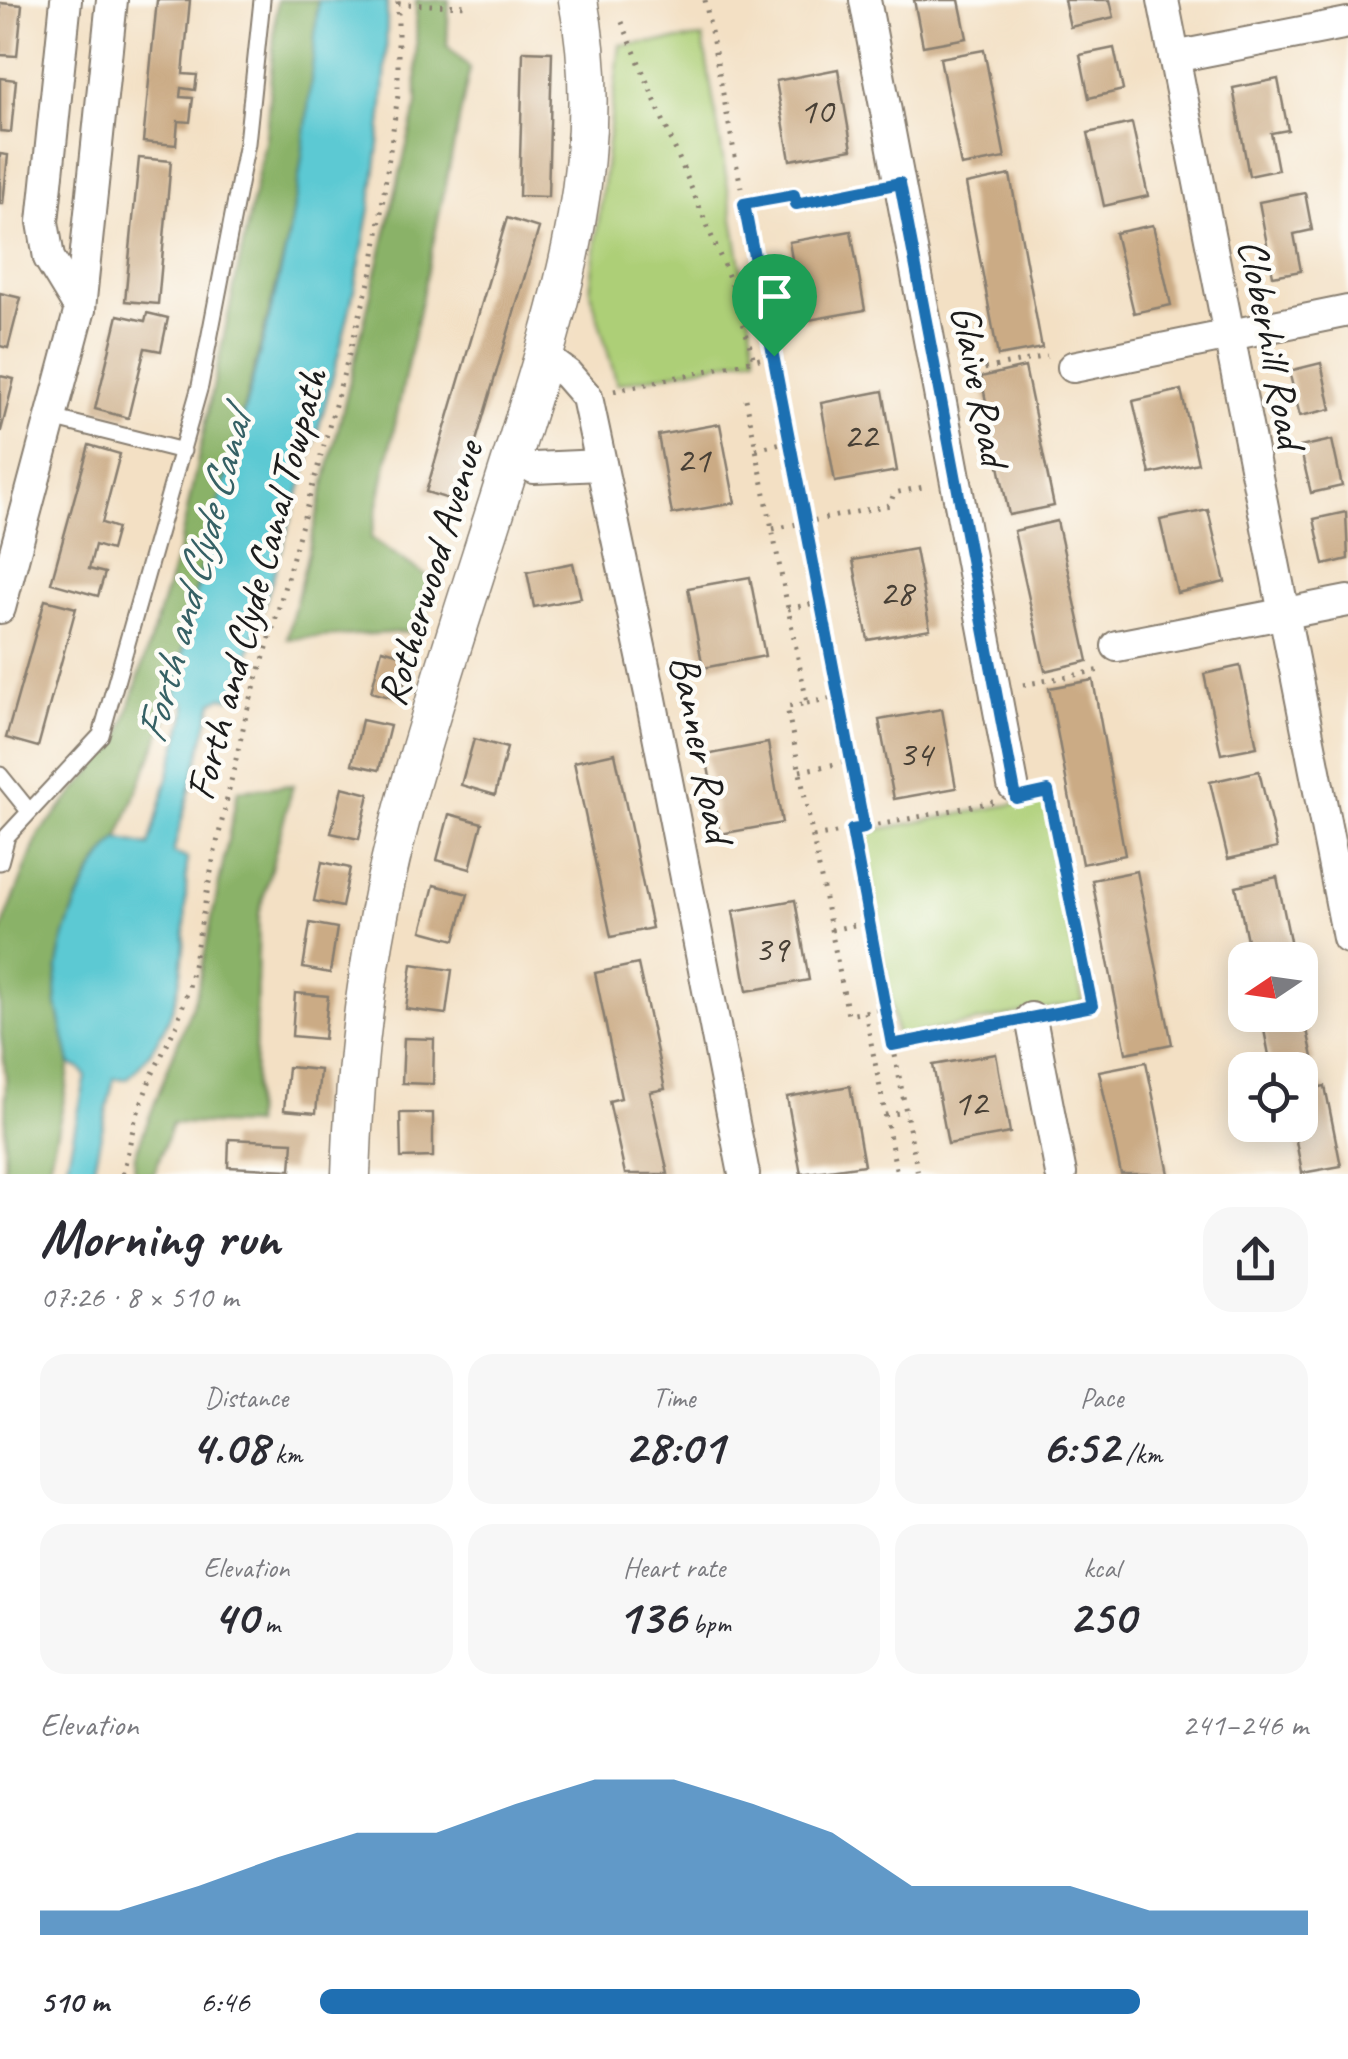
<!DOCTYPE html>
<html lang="en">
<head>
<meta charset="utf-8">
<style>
  body { margin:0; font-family:Caveat,sans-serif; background:#f7f7f7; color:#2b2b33; height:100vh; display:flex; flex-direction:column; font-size:38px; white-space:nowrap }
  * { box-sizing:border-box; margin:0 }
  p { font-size:32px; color:#7c7c81 }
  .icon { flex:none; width:55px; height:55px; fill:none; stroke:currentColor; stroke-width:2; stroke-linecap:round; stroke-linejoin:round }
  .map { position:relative; height:1174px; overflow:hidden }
  .drawer { display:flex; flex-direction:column; background:#fff; flex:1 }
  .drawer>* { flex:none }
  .needle { width:65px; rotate:257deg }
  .tools { position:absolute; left:1228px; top:942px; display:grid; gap:20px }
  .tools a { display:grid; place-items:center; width:90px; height:90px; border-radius:20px; background:#fff; box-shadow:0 5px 25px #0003; font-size:50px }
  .pin { position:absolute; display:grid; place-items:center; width:85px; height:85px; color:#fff; margin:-102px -42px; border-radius:50% 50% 50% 0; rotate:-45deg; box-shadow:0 0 10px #0007 }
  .pin .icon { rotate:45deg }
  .round { display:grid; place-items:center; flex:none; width:105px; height:105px; border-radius:30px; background:#f7f7f7 }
  .head { display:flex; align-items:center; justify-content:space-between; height:170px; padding:0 40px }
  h1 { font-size:55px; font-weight:600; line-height:75px }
  .figures { display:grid; grid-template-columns:repeat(3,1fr); gap:15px; height:170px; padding:10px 40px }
  .figures div { display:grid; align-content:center; border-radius:25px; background:#f7f7f7; text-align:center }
  .figures b { font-size:50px; font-weight:600 }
  .figures small { font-size:28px; font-weight:400 }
  .figures p { font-size:28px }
  .chart { height:280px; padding:20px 40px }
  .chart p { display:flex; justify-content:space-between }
  .chart svg { width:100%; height:180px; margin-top:10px; fill:#1f6fb2; opacity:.7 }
  ul { padding:0 40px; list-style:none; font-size:32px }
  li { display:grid; grid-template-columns:160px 120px 1fr; align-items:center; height:75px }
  li i { height:25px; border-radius:12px; background:#1f6fb2 }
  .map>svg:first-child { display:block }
  .green { fill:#adcf77; stroke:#64764a; stroke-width:2.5 }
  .forest { fill:#8ab268; stroke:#536742; stroke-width:2.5 }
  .water { fill:#5cc9d3; stroke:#3c7278; stroke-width:2.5 }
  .building { fill:#cbab85 }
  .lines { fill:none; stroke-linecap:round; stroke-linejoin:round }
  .service-casing { stroke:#887e70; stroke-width:19 }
  .minor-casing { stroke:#887e70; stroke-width:34 }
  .tertiary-casing { stroke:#887e70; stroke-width:41 }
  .path { stroke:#887e70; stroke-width:5; stroke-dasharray:2.5 8; stroke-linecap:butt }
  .service { stroke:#fff; stroke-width:15 }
  .minor { stroke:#fff; stroke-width:30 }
  .tertiary { stroke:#fff; stroke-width:38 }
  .route-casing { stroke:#fff; stroke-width:20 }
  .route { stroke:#1f6fb2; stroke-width:12 }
  .labels { text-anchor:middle; stroke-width:9; stroke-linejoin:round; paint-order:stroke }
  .number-label { font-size:38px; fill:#484036 }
  .street-label { font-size:42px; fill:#1c1c1c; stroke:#fdfcf7 }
  .water-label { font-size:45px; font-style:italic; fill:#366165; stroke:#fdfcf7 }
</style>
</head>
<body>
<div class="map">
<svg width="1348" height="1174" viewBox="0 0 1348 1174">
  <rect width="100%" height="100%" fill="#fdfcf7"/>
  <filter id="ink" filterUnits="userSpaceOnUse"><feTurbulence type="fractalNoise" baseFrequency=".01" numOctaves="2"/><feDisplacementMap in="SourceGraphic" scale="20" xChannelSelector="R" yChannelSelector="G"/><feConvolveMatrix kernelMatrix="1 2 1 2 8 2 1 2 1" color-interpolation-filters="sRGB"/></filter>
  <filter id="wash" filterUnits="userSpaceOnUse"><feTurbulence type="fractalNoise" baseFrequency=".0048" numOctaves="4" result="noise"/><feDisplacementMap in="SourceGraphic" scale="40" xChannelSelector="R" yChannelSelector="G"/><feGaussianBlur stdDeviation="2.25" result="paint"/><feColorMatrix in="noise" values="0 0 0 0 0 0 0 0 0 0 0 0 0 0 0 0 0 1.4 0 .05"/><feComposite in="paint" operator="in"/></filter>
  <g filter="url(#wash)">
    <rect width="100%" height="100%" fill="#f3e0c4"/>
    <g class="green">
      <polygon points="703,38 756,356 617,384 590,290 620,45"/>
      <polygon points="1045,798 1083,1002 897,1037 859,833"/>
    </g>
    <g class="forest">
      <path d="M277,0H318L308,128L286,247L188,621L175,697L118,839C82,874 53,949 57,1001C58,1023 72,1046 69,1068C65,1104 55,1139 47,1174H4L6,1079L0,1025V934L39,834L119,740L179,549L266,136Z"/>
      <polygon points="416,0 449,0 447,46 470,68 371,538 431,579 423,631 287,639 417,104"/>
      <polygon points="293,785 259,914 253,1125 172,1123 154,1174 134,1174 135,1155 197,992 238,790"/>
    </g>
    <path class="water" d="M318,0H387C390,237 311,452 242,676L231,699L222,697L213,702L173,853L187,858C183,943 194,1013 127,1079L114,1078L92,1174H65L86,1076L81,1069L70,1064C66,1044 60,1023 57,1003C51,952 83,874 118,839L149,846L186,712L185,702L175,697C201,544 252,398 286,248C304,166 311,84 318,0Z"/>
    <g id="blocks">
      <g class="building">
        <polygon points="157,0 190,0 183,74 197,75 195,90 181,88 180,97 193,98 190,122 178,121 176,145 143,142"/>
        <polygon points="914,0 959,0 967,38 923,46"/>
        <polygon points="1064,0 1110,0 1114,17 1070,27"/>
        <polygon points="0,3 22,5 17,56 0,55"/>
        <polygon points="1114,48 1123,90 1089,98 1080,55"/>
        <polygon points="984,50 1005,158 961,166 940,58"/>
        <polygon points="523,51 552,52 548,197 519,196"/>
        <polygon points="838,69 852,149 790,160 776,81"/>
        <polygon points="0,78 16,80 11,132 0,131"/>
        <polygon points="1278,79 1288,130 1271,133 1278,170 1249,176 1233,88"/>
        <polygon points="1132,123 1148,196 1104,206 1088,133"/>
        <polygon points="0,154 8,155 3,204 0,204"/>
        <polygon points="139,158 171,161 158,304 125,301"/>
        <polygon points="1010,175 1042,348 998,356 966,184"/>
        <polygon points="1305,193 1312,230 1294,234 1301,271 1273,276 1259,202"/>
        <polygon points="507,218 539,228 458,502 426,492"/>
        <polygon points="1153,225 1171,305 1134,313 1115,233"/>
        <polygon points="851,231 865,310 803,321 789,242"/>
        <polygon points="0,293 21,298 8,348 0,346"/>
        <polygon points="147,313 168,318 161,351 145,348 128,418 95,409 118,315 145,321"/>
        <polygon points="1321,363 1331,409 1300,416 1289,371"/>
        <polygon points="1025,367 1054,506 1009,515 981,377"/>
        <polygon points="0,376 14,379 1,431 0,431"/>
        <polygon points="1181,390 1198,463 1150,474 1133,401"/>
        <polygon points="883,391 897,471 835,482 821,403"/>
        <polygon points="720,424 735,503 672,514 658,435"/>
        <polygon points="1332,440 1342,486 1311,493 1300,447"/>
        <polygon points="89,445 120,454 102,523 117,528 111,550 95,545 89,569 105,573 98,596 51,583"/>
        <polygon points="1208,510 1225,582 1177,593 1160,520"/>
        <polygon points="1346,512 1348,559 1324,565 1314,519"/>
        <polygon points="1057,521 1088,661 1045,671 1014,531"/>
        <polygon points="915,549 930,629 868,640 853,560"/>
        <polygon points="573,563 581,598 534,607 527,572"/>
        <polygon points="750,577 765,656 703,668 688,588"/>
        <polygon points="45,600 76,608 38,747 6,738"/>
        <polygon points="382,649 411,657 400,700 371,692"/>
        <polygon points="1240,666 1257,747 1221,754 1204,674"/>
        <polygon points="1093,680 1125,855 1082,864 1049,688"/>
        <polygon points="942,709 956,788 894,799 879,720"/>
        <polygon points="362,720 390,726 379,770 352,764"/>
        <polygon points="474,739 507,748 495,795 461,785"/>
        <polygon points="768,743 782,823 720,834 706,755"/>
        <polygon points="615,753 652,928 611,937 574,762"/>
        <polygon points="1259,771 1277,848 1228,859 1210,782"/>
        <polygon points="342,787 369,794 359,839 331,833"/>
        <polygon points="449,814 482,823 470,869 437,860"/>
        <polygon points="322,862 350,868 342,907 314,901"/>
        <polygon points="1137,871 1172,1044 1126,1053 1092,880"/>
        <polygon points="1277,877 1294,960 1251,960 1236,886"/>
        <polygon points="434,885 468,894 455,940 422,931"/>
        <polygon points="795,900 809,980 747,991 733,911"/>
        <polygon points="310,923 337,928 330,973 303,968"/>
        <polygon points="412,964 452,970 446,1014 406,1009"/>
        <polygon points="638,964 665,1089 650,1092 668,1174 625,1174 609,1101 621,1098 595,973"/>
        <polygon points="295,993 328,996 324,1039 292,1036"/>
        <polygon points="1300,997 1314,1062 1272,1070 1261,1015 1300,1015"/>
        <polygon points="404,1038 434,1039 433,1084 402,1083"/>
        <polygon points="996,1054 1010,1133 948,1144 933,1065"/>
        <polygon points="1146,1062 1169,1174 1121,1174 1099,1071"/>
        <polygon points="288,1067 320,1070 316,1113 284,1110"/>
        <polygon points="850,1086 864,1165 801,1174 787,1097"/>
        <polygon points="1325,1086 1341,1166 1302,1173 1293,1125 1300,1125 1300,1091"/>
        <polygon points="400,1113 433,1113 433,1157 401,1158"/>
        <polygon points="229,1139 293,1142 291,1170 228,1167"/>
      </g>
    </g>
  </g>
  <g filter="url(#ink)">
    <use href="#blocks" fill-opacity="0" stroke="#887e70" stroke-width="2.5"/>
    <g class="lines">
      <g class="service-casing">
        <g id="service">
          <polyline points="52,418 183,451"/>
          <polyline points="0,775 29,811"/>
          <polyline points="0,862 7,836 101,735 200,386 247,143 262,0"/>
        </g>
      </g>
      <g class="minor-casing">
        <g id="minor">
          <polyline points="66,0 43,222 49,258 80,309"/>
          <polyline points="865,0 1013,785"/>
          <polyline points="1163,0 1348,938"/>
          <polyline points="1174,57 1348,23"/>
          <polyline points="544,357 567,374 587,397 650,694 744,1174"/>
          <polyline points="1073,367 1348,311"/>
          <polyline points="534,468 601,465"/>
          <polyline points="0,608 80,309 112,0"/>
          <polyline points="1117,646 1348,601"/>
          <polyline points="1031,1018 1061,1174"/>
        </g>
      </g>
      <g class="tertiary-casing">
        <path id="tertiary" d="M351,1174C355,1050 371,927 404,807C437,688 477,570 514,452C560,305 609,155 578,0"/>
      </g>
      <g class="path">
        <polyline points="705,0 864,828"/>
        <polyline points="398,4 469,6"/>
        <polyline points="622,22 732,285 754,360"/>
        <polyline points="744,205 794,195 796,204 871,189"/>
        <polyline points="964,373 1047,356"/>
        <polyline points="614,391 773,356"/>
        <polyline points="746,399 807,703 787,707 848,1015 865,1012 897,1174"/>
        <polyline points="756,449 790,441"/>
        <polyline points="773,529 890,505 894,493 928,486"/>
        <polyline points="788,609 819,602"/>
        <polyline points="244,639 258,592"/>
        <polyline points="1023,685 1101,670"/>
        <polyline points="807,703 838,697"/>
        <polyline points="800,771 851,761"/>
        <polyline points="1038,793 1048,791 1091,1006 1058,1013"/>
        <polyline points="993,802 853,830 893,1045 1003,1024"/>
        <polyline points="813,837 853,830"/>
        <polyline points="831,930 869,922"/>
        <polyline points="865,1012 886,1008"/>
        <polyline points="893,1045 918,1174"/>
        <polyline points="885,1115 906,1112"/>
        <polyline points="123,1174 135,1120 151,1077 176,1026 189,987 214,856 247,711 274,625 373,268 398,95 398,0"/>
      </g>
      <use href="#service" class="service"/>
      <use href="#minor" class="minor"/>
      <use href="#tertiary" class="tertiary"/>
    </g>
  </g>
  <g class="lines" filter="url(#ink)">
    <g class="route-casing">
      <polygon id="route" points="900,183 1016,798 1048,791 1092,1006 892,1045 852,830 864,828 744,204 794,195 796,204"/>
    </g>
    <use href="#route" class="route"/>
  </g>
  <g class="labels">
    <g class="number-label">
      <text x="816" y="123">10</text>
      <text x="860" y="448">22</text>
      <text x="693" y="472">21</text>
      <text x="896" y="605">28</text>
      <text x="915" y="766">34</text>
      <text x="771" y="961">39</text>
      <text x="970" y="1115">12</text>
    </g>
    <g class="street-label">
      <text transform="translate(1273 343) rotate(79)" y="15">Cloberhill Road</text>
      <text transform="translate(981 385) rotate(79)" y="15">Glaive Road</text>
      <text transform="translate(429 573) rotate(-73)" y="15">Rotherwood Avenue</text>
      <text transform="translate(255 584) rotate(-75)" y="15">Forth and Clyde Canal Towpath</text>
      <text transform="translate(703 748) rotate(79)" y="15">Banner Road</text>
    </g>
    <g class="water-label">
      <text transform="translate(192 578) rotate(-75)" y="16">Forth and Clyde Canal</text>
    </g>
  </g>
</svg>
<div class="tools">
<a><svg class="needle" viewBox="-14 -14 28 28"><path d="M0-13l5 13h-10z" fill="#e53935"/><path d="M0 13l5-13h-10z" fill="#7c7c81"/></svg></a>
<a><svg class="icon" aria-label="locate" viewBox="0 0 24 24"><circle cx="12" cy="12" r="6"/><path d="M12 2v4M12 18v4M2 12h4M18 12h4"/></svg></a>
</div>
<div class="pin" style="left:774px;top:356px;background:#1e9e55"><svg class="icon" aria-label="arrive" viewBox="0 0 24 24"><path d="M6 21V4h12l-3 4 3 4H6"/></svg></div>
</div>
<section class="drawer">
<div class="head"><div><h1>Morning run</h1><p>07:26 · 8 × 510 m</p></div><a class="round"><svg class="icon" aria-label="share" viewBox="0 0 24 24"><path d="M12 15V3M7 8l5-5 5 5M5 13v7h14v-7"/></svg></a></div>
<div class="figures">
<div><p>Distance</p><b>4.08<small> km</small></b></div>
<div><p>Time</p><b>28:01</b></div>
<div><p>Pace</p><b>6:52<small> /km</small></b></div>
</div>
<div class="figures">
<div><p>Elevation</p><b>40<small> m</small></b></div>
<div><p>Heart rate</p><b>136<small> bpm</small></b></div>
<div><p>kcal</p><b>250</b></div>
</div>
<div class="chart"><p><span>Elevation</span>241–246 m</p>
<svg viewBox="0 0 160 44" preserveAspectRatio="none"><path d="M0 44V38L10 38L20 32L30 25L40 19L50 19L60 12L70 6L80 6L90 12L100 19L110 32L120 32L130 32L140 38L150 38L160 38V44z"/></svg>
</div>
<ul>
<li><b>510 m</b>6:46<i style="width:83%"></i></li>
</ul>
</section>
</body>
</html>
